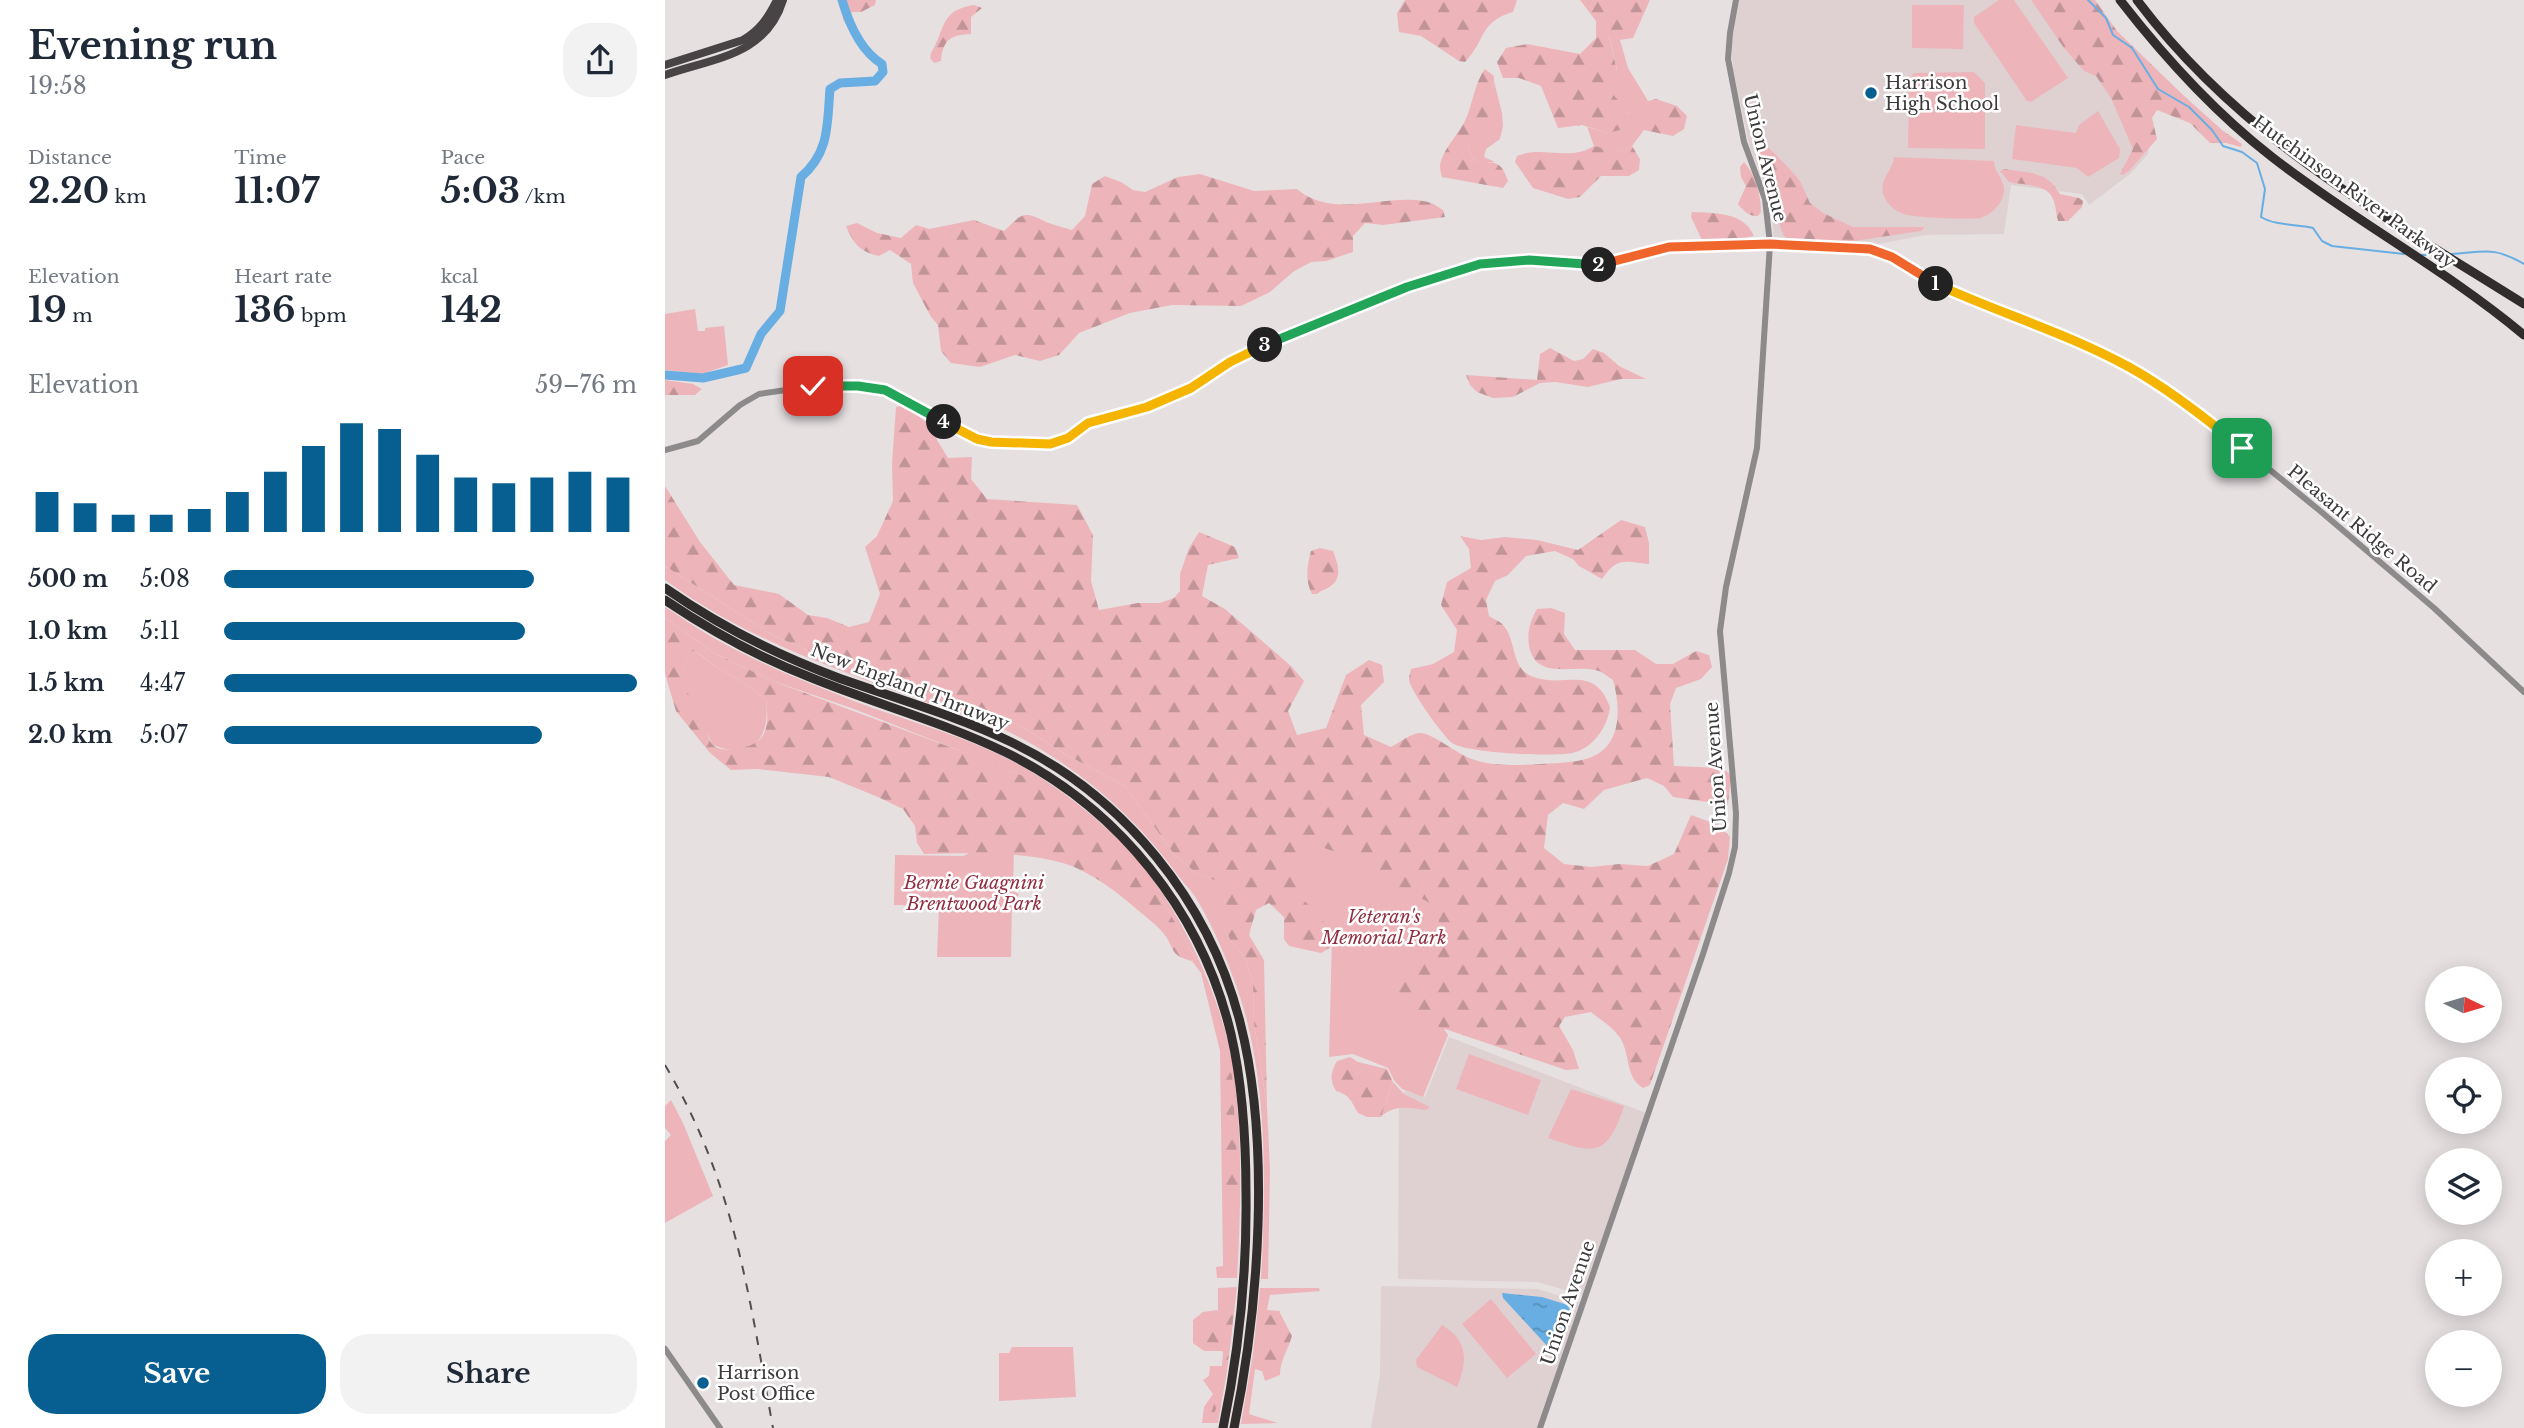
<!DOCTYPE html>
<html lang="en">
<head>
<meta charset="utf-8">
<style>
  body { margin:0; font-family:"Libre Baskerville",serif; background:#f2f2f3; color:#1f2937; height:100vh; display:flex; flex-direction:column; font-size:26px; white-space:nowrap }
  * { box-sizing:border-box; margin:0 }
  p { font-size:23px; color:#747a83 }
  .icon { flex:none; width:38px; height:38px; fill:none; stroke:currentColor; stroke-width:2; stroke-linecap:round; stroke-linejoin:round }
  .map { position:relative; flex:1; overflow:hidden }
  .drawer { display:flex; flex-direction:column; background:#fff; width:665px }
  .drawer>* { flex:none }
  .needle { width:46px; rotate:95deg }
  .tools { position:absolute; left:1760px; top:966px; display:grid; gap:14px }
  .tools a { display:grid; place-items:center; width:77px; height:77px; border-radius:50%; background:#fff; box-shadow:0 4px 18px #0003; font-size:35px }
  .pin { position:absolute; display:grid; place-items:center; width:60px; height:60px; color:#fff; margin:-30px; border-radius:14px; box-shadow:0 4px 10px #0006 }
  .km { position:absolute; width:35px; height:35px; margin:-18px; border-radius:50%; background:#222; color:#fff; font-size:19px; line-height:35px; text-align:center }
  .round { display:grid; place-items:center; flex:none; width:74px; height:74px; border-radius:28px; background:#f2f2f3 }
  .overview { display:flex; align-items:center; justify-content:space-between; height:119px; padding:0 28px }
  h1 { font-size:38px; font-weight:800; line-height:52px }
  .stats { display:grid; grid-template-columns:repeat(3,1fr); gap:10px; height:119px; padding:7px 28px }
  .stats div { display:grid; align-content:center }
  .stats b { font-size:35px; font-weight:800 }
  .stats small { font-size:19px; font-weight:400 }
  .stats p { font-size:19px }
  .chart { height:196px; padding:14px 28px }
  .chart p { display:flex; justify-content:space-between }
  .chart svg { width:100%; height:126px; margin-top:7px; stroke:#065f90; stroke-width:6 }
  .button { display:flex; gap:14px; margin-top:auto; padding:14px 28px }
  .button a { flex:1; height:80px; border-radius:28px; background:#065f90; color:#fff; font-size:28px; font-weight:800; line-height:80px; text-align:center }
  .button a+a { background:#f2f2f3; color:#1f2937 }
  ul { padding:0 28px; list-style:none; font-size:23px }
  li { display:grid; grid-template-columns:112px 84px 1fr; align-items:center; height:52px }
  li i { height:18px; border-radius:9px; background:#065f90 }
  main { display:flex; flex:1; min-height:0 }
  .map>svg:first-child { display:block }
  .built { fill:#dfd1d2 }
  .green { fill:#edb5ba }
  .forest { fill:url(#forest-firs); fill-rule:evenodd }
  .water { fill:url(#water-ripples) }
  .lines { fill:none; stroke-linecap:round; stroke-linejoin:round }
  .stream { stroke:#68aee2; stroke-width:2 }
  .river { stroke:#68aee2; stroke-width:9 }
  .tertiary { stroke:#8d8a8b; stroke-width:6 }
  .primary { stroke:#484445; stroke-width:8 }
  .motorway { stroke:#312d2d; stroke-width:9 }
  .rail { stroke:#534f50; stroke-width:2; stroke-dasharray:9 9; stroke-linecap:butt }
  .split-1-casing { stroke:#fff; stroke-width:14 }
  .split-2-casing { stroke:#fff; stroke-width:14 }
  .split-3-casing { stroke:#fff; stroke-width:14 }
  .split-4-casing { stroke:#fff; stroke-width:14 }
  .split-5-casing { stroke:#fff; stroke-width:14 }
  .split-1 { stroke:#f5b400; stroke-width:9 }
  .split-2 { stroke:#f0652b; stroke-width:9 }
  .split-3 { stroke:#22a559; stroke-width:9 }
  .split-4 { stroke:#f5b400; stroke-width:9 }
  .split-5 { stroke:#22a559; stroke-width:9 }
  .poi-dot { fill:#065f90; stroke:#fff; stroke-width:2.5 }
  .labels { text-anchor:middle; stroke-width:5; stroke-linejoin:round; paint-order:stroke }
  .poi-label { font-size:18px; fill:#3d3a3b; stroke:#fff; text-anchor:start }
  .street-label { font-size:18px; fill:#3d3a3b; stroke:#fff }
  .park-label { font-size:18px; font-style:italic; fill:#922e42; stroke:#fff }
</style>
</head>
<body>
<main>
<section class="drawer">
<div class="overview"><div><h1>Evening run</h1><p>19:58</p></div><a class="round"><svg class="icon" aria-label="share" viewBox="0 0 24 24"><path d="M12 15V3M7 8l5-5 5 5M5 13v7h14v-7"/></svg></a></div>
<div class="stats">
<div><p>Distance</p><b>2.20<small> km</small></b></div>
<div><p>Time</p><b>11:07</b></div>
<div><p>Pace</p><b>5:03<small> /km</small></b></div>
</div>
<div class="stats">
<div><p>Elevation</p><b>19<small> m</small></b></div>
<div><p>Heart rate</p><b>136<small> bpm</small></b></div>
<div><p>kcal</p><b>142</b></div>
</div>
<div class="chart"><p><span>Elevation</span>59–76 m</p>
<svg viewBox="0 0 160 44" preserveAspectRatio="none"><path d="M5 44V30M15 44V34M25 44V38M35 44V38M45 44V36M55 44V30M65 44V23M75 44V14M85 44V6M95 44V8M105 44V17M115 44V25M125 44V27M135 44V25M145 44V23M155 44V25"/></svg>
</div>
<ul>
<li><b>500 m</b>5:08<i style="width:75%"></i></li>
<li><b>1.0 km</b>5:11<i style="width:73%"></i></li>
<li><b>1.5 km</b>4:47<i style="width:100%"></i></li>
<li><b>2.0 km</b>5:07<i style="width:77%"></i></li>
</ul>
<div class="button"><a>Save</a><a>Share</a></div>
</section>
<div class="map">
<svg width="1859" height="1428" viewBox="0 0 1859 1428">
  <defs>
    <pattern id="forest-firs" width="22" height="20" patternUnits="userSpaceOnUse" patternTransform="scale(1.75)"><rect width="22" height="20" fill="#edb5ba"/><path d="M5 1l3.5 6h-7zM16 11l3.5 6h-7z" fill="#c19498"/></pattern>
    <pattern id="water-ripples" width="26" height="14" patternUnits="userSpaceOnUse" patternTransform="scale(1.75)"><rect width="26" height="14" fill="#68aee2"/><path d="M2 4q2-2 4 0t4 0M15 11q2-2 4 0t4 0" fill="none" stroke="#578fb8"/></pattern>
  </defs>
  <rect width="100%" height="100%" fill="#e6e0e1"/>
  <g class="built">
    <polygon points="1074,0 1415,0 1487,115 1483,154 1465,174 1424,205 1417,194 1346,185 1339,234 1260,235 1204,246 1123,245 1109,241 1107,213 1100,185 1085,148 1068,69 1066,35"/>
    <polygon points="784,1037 981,1113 918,1295 872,1282 733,1279 734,1098 741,1091 760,1097"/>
    <polygon points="716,1286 873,1289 917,1303 874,1428 706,1428 715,1374"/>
  </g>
  <g class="green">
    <polygon points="1334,0 1349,0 1403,78 1366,102 1362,101 1309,23 1309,17"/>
    <polygon points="1247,5 1299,5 1298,49 1247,48"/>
    <polygon points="944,34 955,40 963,68 983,101 979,130 967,146 953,152 940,151 929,146 922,127 943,133 965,114 945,92 952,70"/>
    <polygon points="1309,72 1320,83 1320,149 1243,148 1244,79 1249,73"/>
    <path d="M829,81L837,113L838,126L835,139L821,149L819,157L830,162H817L808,159L803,147C819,134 828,101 829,81Z"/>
    <polygon points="1433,111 1455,149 1454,158 1423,177 1412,168 1347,159 1351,125 1411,133 1414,125"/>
    <path d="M1229,157L1329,161C1329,176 1346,182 1336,201C1332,209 1323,216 1315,218C1303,220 1251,218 1239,214C1231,212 1222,204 1219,196C1213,179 1228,171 1229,157Z"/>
    <polygon points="30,309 33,331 40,331 40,328 59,326 63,365 37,374 0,370 0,314"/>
    <path d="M0,566L107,635L180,666L254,689L354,725L400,754L460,786L509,854L530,872L555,882L560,903L553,916L566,941L580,957L588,984L589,1023L602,1107L605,1170L603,1279H596C601,1190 603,1085 576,1000C565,966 549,928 531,898C527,891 520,885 515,878C469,814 409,763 338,729C313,718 284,711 258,701C165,667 81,639 0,580Z"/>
    <path d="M0,607C18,618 35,631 54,641C97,665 143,683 189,701C247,723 312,739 365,771C398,791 430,816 457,843C509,894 557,995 568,1067C578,1137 576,1209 572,1278H552L551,1267L558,1266L555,1051L536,973L527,961L531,959L496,898L356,775L189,709L108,681L49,653L0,618Z"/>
    <path d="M27,651C37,654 41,660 50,666C68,677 85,685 101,700C106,738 87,761 48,745C35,718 4,679 27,651Z"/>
    <polygon points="661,831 703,849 783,916 777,1026 783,1035 758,1097 737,1089 729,1080 723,1068 688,1054 664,1057 667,937 624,928 631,852"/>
    <polygon points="313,849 349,849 348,891 354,894 352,898 347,899 346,957 272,957 274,906 229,905 230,855 298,856"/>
    <polygon points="804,1054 876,1080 863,1115 791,1089"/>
    <path d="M728,1082L739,1094L765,1107L761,1110C744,1108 729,1104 716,1117Z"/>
    <path d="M906,1089L959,1106C942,1158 929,1154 883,1138Z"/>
    <polygon points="6,1100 18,1123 48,1196 0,1223 0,1141 6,1135 0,1128 0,1106"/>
    <polygon points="572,1287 562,1371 553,1423 537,1423 539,1407 548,1394 538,1380 544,1376 545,1366 557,1366 558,1351 539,1351 528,1343 528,1320 538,1312 553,1310 553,1288"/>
    <polygon points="595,1288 654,1288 655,1291 605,1295 602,1310 615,1311 609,1374 590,1369 584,1414 613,1423 576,1424 588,1354"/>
    <polygon points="826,1299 871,1354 842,1378 797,1324"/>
    <path d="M777,1325C803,1340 803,1361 792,1387L752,1367L751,1360Z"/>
    <polygon points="347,1347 408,1347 411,1397 334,1401 334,1353 344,1353"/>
  </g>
  <g class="forest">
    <polygon points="177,0 211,0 210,5 196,12 187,12 182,25 178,20"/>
    <path d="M740,0H852L848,12C814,22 821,40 800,62L794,61L756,36L734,32L732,13Z"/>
    <polygon points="915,0 985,0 968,38 955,40 944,35 952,71 946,92 965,114 967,127 943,133 917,125 893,128 876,86 854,78 838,78 832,62 841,48 862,44 915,54 931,38 931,21"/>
    <polygon points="1366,0 1430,0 1452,31 1518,95 1557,130 1577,144 1576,147 1561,143 1545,143 1525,123 1492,110 1487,118 1492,139 1464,171 1458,175 1455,174 1468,149 1446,98 1431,76 1419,71 1399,48"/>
    <path d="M309,5L317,8L306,17V34C286,35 278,39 276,61L269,63L265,58L266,53C281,28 275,10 309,5Z"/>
    <path d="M820,69L829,76L827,133C819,140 811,140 803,147L808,159C828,166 835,156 843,181L838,188L777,177C776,175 775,168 775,166C777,150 793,135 800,121C808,104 809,84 820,69Z"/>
    <polygon points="991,99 1012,106 1022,116 1019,129 1008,136 979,130 978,113 983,101"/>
    <path d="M1091,135L1123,167L1135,181L1145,203L1158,213L1188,227H1260L1256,231L1189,241H1123C1109,225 1115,202 1108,183C1103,167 1089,154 1088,138Z"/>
    <path d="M929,146L953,152L967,146L975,159L974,170L964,176H936L915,197L903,199L868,188L850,162L852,156C878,145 904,162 929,146Z"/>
    <path d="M1079,162C1090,174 1096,195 1096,212L1093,216C1085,217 1077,210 1073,204L1081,186L1076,177L1075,167Z"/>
    <path d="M1340,169L1367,173L1379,177L1387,183L1395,194L1414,198L1418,201L1417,207L1403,221H1393C1391,214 1391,204 1387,197C1380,184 1357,185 1344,182L1335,171Z"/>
    <path d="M535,174L589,191L632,189C669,221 721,192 763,202C768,203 773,207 778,210L780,217L718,225L700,223L688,236V252L661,261L646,262L628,272L605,292L576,306L507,305L465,313L414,333L394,355L375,361L350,355L315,367L286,363L276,351L273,325L266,317L248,283L246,264L225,250L214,256C195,252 188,243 181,226L192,223L212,233L236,238L251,225L264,229L309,220L339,231C356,215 357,210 379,221C388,225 398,227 407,230L420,216L427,184L440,176L456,182L468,190L480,192L513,177Z"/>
    <path d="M1027,212C1050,213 1079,212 1089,236L1066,241L1037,240L1026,217Z"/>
    <polygon points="885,348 909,361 918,359 928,349 939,353 954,366 981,379 956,379 923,387 890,382 875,383 848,397 828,398 812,392 805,385 801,375 872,380 875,354"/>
    <polygon points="0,380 28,384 37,389 30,395 0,395"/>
    <path d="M239,405L269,428L272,440L283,458L307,457L306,479L322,499L412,505L428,535L426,581L434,610L473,603H495L509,598L515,591V574L524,548L534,532L570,547L574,558L543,565L537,596L560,609L626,666L639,681L623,711L632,735L661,728L681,675L704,660L717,665L719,682L696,705L699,735L726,747C734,743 746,733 755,733C766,732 792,754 807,759C829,767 852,765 876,764C892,763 908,763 924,758C957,747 956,708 948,680C944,678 939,673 934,671C910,663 871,682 864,646C862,632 865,621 872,609L886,608L900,613L899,634L910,650H970L991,664H1008L1031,651L1044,655L1047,667L1036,679L1011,688L1005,704L1009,766L1057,768L1066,775L1063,805L1008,797L999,786L982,778L939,790L919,809L898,803L883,815L879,848L899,864L926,867L954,864L983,866L1009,854L1026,815L1054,825L1065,837L1063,859L985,1085L978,1088C958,1076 967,1050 952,1034C945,1025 934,1019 926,1012L900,1017L894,1026L908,1050L914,1069L901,1070L742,1016L731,1010L728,1002V984L741,969L763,959L776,931L770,906L747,893L716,882L695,860L656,847L637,866L636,898C657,916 661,920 666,947L656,953L624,946L619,939V917L604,903L591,910L584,935L599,960L602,1107L589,1023L588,984L580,957L566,941L552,915L560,903L554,882L530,872L509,854L460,786L400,754L354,725L254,689L180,666L107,635L0,566V486L35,542L69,585L114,594L143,615L162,618L184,627L204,622L215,594L200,547L212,536L228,501L227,463L231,407Z"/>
    <path d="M956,520L980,527L984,543V564C959,561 952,557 937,579L914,566L908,559L890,551L861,556L843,575L830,581L821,600L824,616C828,619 835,621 838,625C852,640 845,666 866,676C899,690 928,662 945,707C943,725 930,746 911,752C894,758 800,753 787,743C778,736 745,690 744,680C744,676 745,673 746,669L768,664L789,652L792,630L776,605L782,582L806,568L804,549L795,536L816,540L840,537L872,540L913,550Z"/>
    <path d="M655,548L668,551C672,562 678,576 667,585C662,590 657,589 652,594H647C640,581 642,565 646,551Z"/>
    <path d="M0,618L49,653L108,681L317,759L356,775L394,799L446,840L496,898L531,959L527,961C504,955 511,950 499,934C493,926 482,918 475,912C452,892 427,872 398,863C356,851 302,853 259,854L252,843L250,826L238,809L213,797L164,777L93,769L66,770L45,753L11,711L0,674ZM27,651C38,654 41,660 50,666C68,677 85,685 101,700C105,729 101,746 69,749C63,750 53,750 48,745C44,741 41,731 39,725C27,702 8,675 27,651Z"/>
    <path d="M685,1057L693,1062L722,1069L728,1082L716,1117H702L693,1113C686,1101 685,1095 671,1091C664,1080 666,1072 672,1061Z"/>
    <polygon points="564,1070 567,1075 574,1194 570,1199 564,1200 561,1198 557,1083 561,1071"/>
    <path d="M562,1291L568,1294C571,1320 560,1396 547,1418L546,1413L554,1390L559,1352L535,1343C526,1319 542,1321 555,1309L557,1294Z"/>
    <path d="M602,1310L615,1313L627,1336C623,1350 615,1360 615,1375L600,1381L597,1371L590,1369L595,1329Z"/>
  </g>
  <polygon class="water" points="837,1293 877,1297 906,1306 907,1312 895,1347 887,1350 884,1348 838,1298"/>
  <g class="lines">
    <g class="stream">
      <path d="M1423,0L1441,18L1448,35L1467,48L1493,89L1524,107L1547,130L1558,146L1577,152L1592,163L1600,189L1596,217C1611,226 1631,224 1648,228L1657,241L1667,246L1739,254"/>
      <path d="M1786,254C1820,252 1828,246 1859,264"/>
      <polyline points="1755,255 1774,255"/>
    </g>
    <path class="river" d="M0,375L38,378L81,368L96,334L115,311L136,177C165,152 162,124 165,89L175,83L210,81L218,72L217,64C196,51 184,24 177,0"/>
    <g class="tertiary">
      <polyline points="0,450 33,441 75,405 94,394 148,386 193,386 220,390 312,439 343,444 385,444 403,438 423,423 482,407 526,388 565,362 667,316 742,287 815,264 864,260 938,265 985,250 1045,245 1105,244 1209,249 1227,257 1269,283 1309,302 1399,336 1463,367 1494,386 1566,438 1654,510 1769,608 1859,692"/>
      <polyline points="0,1349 55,1428"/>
      <polyline points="875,1428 1038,954 1064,873 1070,847 1071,813 1055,631 1061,587 1092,448 1105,244 1100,199 1079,142 1063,59 1065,33 1071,0"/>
    </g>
    <g class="primary">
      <path d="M0,65L78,40C95,30 103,18 112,0"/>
      <path d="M0,75C48,58 101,56 118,0"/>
    </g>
    <g class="motorway">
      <path d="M1455,0C1500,58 1549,112 1607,157C1688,220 1780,269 1859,335"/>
      <path d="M1472,0C1576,139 1716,214 1859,304"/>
      <path d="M0,588C53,625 110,654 171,677C229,698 290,715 346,742C459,796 544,901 575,1022C606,1143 594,1307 569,1428"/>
      <path d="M0,600C46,631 95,658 147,678C211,704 278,722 340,752C453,807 537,912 566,1034C578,1086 581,1141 581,1194C582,1273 574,1351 558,1428"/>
    </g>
    <path class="rail" d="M0,1065C70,1183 84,1296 108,1428"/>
  </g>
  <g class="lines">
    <g class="split-1-casing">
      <path id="split-1" d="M1271,284C1334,313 1402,333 1464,367C1504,389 1542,419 1577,448"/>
    </g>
    <g class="split-2-casing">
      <polyline id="split-2" points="934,265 1004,247 1105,244 1205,249 1227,257 1271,284"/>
    </g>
    <g class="split-3-casing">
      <polyline id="split-3" points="600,345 742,287 815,264 864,260 934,265"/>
    </g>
    <g class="split-4-casing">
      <polyline id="split-4" points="279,422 312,439 326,442 385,444 403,438 423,423 482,407 526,388 565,362 600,345"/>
    </g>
    <g class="split-5-casing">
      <polyline id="split-5" points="148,386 193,386 220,390 279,422"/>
    </g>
    <use href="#split-1" class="split-1"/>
    <use href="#split-2" class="split-2"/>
    <use href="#split-3" class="split-3"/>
    <use href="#split-4" class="split-4"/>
    <use href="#split-5" class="split-5"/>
  </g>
  <g class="poi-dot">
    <circle cx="1206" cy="93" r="7"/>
    <circle cx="38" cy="1383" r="7"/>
  </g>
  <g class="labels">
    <g class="poi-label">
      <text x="1220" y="89">Harrison<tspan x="1220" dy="21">High School</tspan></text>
      <text x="52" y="1379">Harrison<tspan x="52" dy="21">Post Office</tspan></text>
    </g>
    <g class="street-label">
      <text transform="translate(1100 158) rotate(76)" y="6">Union Avenue</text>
      <text transform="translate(1689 192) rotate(36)" y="6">Hutchinson River Parkway</text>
      <text transform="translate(1697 529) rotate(40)" y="6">Pleasant Ridge Road</text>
      <text transform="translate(245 687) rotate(21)" y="6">New England Thruway</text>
      <text transform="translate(1051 767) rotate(-94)" y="6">Union Avenue</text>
      <text transform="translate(903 1303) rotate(-71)" y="6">Union Avenue</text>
    </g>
    <g class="park-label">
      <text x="309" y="889">Bernie Guagnini<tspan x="309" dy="21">Brentwood Park</tspan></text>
      <text x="719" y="923">Veteran's<tspan x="719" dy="21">Memorial Park</tspan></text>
    </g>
  </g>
</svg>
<div class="tools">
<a><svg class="needle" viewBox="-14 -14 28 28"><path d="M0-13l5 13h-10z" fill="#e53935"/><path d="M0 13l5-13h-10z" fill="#747a83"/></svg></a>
<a><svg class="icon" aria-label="locate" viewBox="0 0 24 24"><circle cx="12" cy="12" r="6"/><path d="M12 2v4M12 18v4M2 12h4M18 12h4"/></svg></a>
<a><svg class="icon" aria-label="layers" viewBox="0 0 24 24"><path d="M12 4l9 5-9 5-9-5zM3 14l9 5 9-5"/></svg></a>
<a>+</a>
<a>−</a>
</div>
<div class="pin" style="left:1577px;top:448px;background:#1e9e55"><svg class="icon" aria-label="arrive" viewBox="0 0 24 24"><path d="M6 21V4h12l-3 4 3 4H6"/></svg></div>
<div class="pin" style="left:148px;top:386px;background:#d93025"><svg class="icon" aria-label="check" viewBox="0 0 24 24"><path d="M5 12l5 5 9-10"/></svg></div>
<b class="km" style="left:1271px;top:284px">1</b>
<b class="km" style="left:934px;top:265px">2</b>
<b class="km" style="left:600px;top:345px">3</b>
<b class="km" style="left:279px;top:422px">4</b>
</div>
</main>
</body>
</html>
